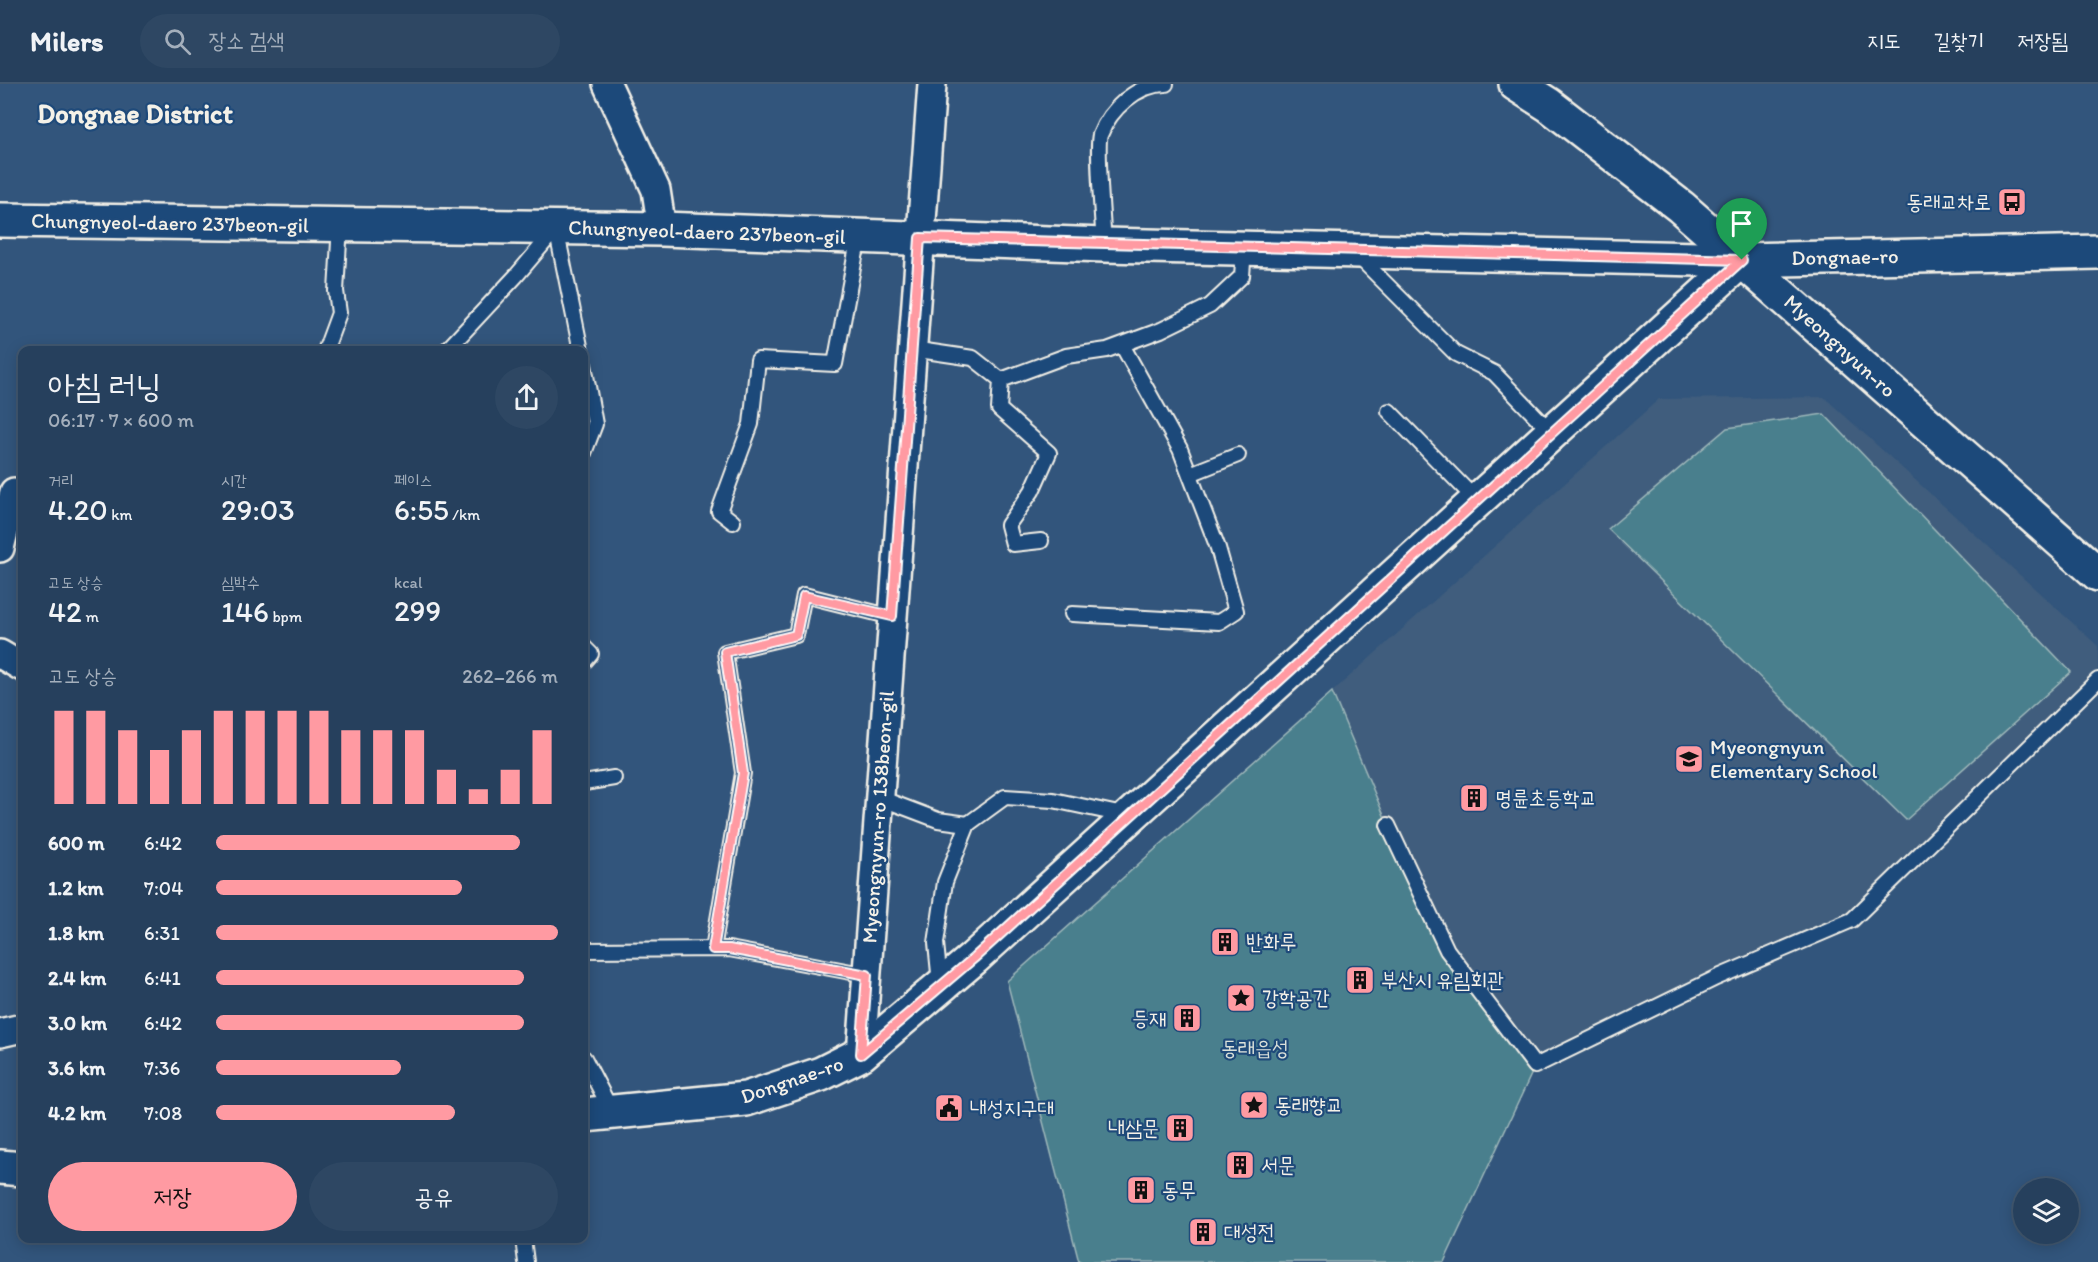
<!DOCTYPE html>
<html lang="ko">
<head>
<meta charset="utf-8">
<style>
  body { margin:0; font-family:Itim,"Poor Story",sans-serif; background:#2e4763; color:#f1f3f6; height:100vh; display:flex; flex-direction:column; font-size:22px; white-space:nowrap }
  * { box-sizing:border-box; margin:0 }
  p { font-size:20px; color:#a4afbc }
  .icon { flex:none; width:33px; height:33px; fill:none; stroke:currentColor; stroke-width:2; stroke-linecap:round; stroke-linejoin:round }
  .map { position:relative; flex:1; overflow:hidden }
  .details { position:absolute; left:18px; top:262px; width:570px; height:897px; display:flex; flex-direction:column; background:#26405d; border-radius:12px; box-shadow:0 3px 15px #0003,0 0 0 2px #425972 }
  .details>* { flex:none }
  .controls { position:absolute; left:2013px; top:1094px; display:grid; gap:12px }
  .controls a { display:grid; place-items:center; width:66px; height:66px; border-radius:50%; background:#26405d; box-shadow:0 3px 15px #0003,0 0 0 2px #425972; font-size:30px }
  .pin { position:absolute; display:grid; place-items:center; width:51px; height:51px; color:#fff; margin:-62px -26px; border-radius:50% 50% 50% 0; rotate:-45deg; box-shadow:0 0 6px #0007 }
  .pin .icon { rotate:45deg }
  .round { display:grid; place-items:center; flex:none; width:63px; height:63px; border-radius:32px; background:#2e4763 }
  .head { display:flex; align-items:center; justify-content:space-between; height:102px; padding:0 30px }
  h1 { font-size:33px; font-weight:600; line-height:45px }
  .metrics { display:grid; grid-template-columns:repeat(3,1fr); gap:9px; height:102px; padding:6px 30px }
  .metrics div { display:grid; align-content:center }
  .metrics b { font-size:30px; font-weight:600 }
  .metrics small { font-size:16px; font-weight:400 }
  .metrics p { font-size:16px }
  .chart { height:168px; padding:12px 30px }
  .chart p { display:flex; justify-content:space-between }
  .chart svg { width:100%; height:108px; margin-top:6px; stroke:#ff9aa2; stroke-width:6 }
  .cta { display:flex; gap:12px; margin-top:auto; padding:12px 30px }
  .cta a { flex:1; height:69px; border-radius:36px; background:#ff9aa2; color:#111; font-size:24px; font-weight:600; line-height:69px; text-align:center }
  .cta a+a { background:#2e4763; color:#f1f3f6 }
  ul { padding:0 30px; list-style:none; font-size:20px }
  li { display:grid; grid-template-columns:96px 72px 1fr; align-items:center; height:45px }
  li i { height:15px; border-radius:8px; background:#ff9aa2 }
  header { display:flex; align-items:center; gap:36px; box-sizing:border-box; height:84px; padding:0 30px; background:#26405d; border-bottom:2px solid #425972 }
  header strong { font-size:28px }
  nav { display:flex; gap:33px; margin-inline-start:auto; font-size:21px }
  .search { width:420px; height:54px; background:#2e4763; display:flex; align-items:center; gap:15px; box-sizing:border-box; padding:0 21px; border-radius:33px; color:#a4afbc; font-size:22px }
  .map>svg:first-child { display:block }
  .built { fill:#3f5d7d }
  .green { fill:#4a7f8d; stroke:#9fb8ba; stroke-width:1.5 }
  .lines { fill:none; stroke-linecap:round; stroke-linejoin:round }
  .service-casing { stroke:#f4f1e8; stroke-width:18 }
  .minor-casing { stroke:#f4f1e8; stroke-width:32 }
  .tertiary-casing { stroke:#f4f1e8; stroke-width:38 }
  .secondary-casing { stroke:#f4f1e8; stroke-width:38 }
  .service { stroke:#1f4a7a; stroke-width:14 }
  .minor { stroke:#1f4a7a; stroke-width:27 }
  .tertiary { stroke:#1f4a7a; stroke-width:33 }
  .secondary { stroke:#1f4a7a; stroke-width:33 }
  .route-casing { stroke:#fff; stroke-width:12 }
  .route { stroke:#ff9aa2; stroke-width:8 }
  .labels { text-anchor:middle; stroke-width:4.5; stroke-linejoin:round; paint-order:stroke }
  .poi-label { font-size:21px; fill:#f4f1e8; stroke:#1f4a7a; text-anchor:start }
  .street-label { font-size:21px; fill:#f4f1e8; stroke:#1f4a7a }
  .park-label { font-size:21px; fill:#dae0da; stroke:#1f4a7a }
  .district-label { font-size:27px; font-weight:bold; fill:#f4f1e8; stroke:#1f4a7a }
</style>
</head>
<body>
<header>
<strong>Milers</strong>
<div class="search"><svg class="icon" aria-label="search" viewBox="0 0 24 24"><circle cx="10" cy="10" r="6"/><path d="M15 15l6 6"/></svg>장소 검색</div>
<nav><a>지도</a><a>길찾기</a><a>저장됨</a></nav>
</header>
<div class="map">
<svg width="2098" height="1178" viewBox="0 0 2098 1178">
  <rect width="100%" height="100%" fill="#32557c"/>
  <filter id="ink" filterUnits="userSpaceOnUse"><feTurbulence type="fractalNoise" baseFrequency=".0167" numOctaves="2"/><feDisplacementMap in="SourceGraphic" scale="12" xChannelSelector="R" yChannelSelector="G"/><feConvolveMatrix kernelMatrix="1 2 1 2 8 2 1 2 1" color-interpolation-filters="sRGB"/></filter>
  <g filter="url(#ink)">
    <polygon class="built" points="1824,313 2098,562 2098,596 1852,836 1535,982 1447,866 1388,741 1332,608 1659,315"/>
    <g class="green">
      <polygon points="1824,330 2071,588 1906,736 1608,445 1727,344"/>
      <polygon points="1332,608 1388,741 1447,866 1535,982 1444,1178 1079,1178 1007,897"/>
    </g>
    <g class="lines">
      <g class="service-casing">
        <g id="service">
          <polyline points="556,144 581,267"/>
          <path d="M1104,161C1103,142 1096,62 1100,51C1110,25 1137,0 1166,0"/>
          <polyline points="1358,172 1456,270 1494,289 1552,349"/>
          <polyline points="912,265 973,274 1001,296 999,325 1049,369 1032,407 1008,441 1013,460 1041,457"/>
          <polyline points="325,267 339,229 336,207 340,141"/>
          <polyline points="446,267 516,192 555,146"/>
          <polyline points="584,281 595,340 584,369"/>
          <polyline points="1001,296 1066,272 1107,266 1161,246 1210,222 1242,192 1244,164"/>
          <polyline points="1389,327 1477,417"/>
          <polyline points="1190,390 1238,371"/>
          <polyline points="733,438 719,427 751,340 758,276 835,280 859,152"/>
          <polyline points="1072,530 1219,538 1236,527 1218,464 1180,365 1122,261"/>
          <polyline points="584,563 591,570 584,578"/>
          <polyline points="584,699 614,694"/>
          <polyline points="880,714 938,736 968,740"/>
          <polyline points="1388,741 1447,866 1535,982 1716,894 1852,836 2098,596"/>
          <polyline points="713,865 743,689 725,568 796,551 804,511 892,533"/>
          <polyline points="584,866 729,865 867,891"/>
          <polyline points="940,899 936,859 945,798 968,740 1005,713 1053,716 1128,732"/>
          <polyline points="584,974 612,1028"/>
          <polyline points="523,1155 526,1178"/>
        </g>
      </g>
      <g class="minor-casing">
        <g id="minor">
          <polyline points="607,0 656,106 662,145"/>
          <polyline points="0,464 14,408"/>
          <polyline points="0,570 22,583"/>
          <polyline points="0,949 22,944"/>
          <polyline points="861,970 932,0"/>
        </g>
      </g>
      <g class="tertiary-casing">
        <polyline id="tertiary" points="0,136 662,145 1104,161 1742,176"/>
      </g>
      <g class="secondary-casing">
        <g id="secondary">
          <polyline points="1516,0 1549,21 1681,123 2098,490"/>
          <polyline points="584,1031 746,1015 821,990 861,970 974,874 1742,176 2098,168"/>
          <polyline points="0,1083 22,1085"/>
        </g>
      </g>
      <use href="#service" class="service"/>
      <use href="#minor" class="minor"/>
      <use href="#tertiary" class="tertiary"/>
      <use href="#secondary" class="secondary"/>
    </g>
  </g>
  <g class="lines" filter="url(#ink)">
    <g class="route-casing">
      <polygon id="route" points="920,154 1742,176 974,874 861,970 867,891 729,865 713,865 743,689 725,568 796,551 804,512 892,532"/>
    </g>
    <use href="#route" class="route"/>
  </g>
  <defs>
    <g id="bus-square" transform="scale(1.5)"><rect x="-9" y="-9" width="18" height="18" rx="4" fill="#ff9aa2" stroke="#1f4a7a"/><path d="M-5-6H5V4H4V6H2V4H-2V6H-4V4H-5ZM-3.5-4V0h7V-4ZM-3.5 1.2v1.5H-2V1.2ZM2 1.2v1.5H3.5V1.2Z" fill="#111"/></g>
    <g id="school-square" transform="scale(1.5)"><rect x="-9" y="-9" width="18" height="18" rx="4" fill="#ff9aa2" stroke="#1f4a7a"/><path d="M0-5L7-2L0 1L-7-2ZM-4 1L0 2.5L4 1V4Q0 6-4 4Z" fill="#111"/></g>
    <g id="building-square" transform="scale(1.5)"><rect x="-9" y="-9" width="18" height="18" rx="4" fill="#ff9aa2" stroke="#1f4a7a"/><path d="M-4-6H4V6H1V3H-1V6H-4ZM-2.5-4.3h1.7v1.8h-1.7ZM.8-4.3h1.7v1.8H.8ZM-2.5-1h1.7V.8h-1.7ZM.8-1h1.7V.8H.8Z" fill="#111"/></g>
    <g id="sight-square" transform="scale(1.5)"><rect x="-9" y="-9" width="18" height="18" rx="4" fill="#ff9aa2" stroke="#1f4a7a"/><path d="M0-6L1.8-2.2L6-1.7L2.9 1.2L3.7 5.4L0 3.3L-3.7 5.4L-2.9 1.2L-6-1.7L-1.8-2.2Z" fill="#111"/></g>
    <g id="civic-square" transform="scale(1.5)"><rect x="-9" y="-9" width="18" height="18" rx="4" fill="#ff9aa2" stroke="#1f4a7a"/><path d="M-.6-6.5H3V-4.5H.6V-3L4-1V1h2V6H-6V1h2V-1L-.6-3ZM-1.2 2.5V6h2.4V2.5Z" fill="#111"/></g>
  </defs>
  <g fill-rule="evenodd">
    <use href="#bus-square" x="2012" y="118"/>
    <use href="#school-square" x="1689" y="675"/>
    <use href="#building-square" x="1474" y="714"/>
    <use href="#building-square" x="1225" y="858"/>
    <use href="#building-square" x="1360" y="896"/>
    <use href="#sight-square" x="1241" y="914"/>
    <use href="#building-square" x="1187" y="934"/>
    <use href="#sight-square" x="1254" y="1021"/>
    <use href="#civic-square" x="949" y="1024"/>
    <use href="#building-square" x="1180" y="1044"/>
    <use href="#building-square" x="1240" y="1081"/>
    <use href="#building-square" x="1141" y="1106"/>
    <use href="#building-square" x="1203" y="1148"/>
  </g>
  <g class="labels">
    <g class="poi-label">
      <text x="1991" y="125" text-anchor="end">동래교차로</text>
      <text x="1710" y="670">Myeongnyun<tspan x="1710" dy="24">Elementary School</tspan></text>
      <text x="1495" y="721">명륜초등학교</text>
      <text x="1246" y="865">반화루</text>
      <text x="1381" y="903">부산시 유림회관</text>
      <text x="1262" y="921">강학공간</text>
      <text x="1166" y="941" text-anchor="end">등재</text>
      <text x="1275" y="1028">동래향교</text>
      <text x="970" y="1031">내성지구대</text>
      <text x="1159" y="1051" text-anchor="end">내삼문</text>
      <text x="1261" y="1088">서문</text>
      <text x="1162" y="1113">동무</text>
      <text x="1224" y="1155">대성전</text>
    </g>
    <g class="street-label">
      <text transform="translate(170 139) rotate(1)" y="7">Chungnyeol-daero 237beon-gil</text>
      <text transform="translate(707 148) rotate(2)" y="7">Chungnyeol-daero 237beon-gil</text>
      <text transform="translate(1845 173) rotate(-1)" y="7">Dongnae-ro</text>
      <text transform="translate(1840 262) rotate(42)" y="7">Myeongnyun-ro</text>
      <text transform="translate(878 733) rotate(-86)" y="7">Myeongnyun-ro 138beon-gil</text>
      <text transform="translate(792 996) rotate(-19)" y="7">Dongnae-ro</text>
    </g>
    <g class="park-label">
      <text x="1255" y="971">동래읍성</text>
    </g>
    <g class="district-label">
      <text x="135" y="39">Dongnae District</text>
    </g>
  </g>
</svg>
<div class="controls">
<a><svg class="icon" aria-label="layers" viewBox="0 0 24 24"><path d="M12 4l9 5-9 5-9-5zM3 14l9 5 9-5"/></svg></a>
</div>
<div class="pin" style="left:1742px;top:176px;background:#1e9e55"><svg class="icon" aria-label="arrive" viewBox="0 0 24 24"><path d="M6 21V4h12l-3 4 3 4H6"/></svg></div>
<section class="details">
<div class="head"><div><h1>아침 러닝</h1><p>06:17 · 7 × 600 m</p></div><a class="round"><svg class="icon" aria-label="share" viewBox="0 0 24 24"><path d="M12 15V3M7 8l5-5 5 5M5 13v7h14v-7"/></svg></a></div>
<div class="metrics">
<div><p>거리</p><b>4.20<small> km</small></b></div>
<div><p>시간</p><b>29:03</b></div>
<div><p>페이스</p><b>6:55<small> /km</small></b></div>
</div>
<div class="metrics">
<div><p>고도 상승</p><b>42<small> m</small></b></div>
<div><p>심박수</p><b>146<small> bpm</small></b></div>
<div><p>kcal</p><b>299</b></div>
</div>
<div class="chart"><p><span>고도 상승</span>262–266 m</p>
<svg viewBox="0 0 160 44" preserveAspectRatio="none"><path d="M5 44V6M15 44V6M25 44V14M35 44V22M45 44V14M55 44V6M65 44V6M75 44V6M85 44V6M95 44V14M105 44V14M115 44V14M125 44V30M135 44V38M145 44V30M155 44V14"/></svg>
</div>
<ul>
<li><b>600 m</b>6:42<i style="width:89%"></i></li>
<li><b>1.2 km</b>7:04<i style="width:72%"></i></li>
<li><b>1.8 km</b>6:31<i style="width:100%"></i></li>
<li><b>2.4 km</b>6:41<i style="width:90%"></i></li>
<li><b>3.0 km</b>6:42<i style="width:90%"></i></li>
<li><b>3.6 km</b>7:36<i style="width:54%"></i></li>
<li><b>4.2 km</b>7:08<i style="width:70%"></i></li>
</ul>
<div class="cta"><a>저장</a><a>공유</a></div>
</section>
</div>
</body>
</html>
